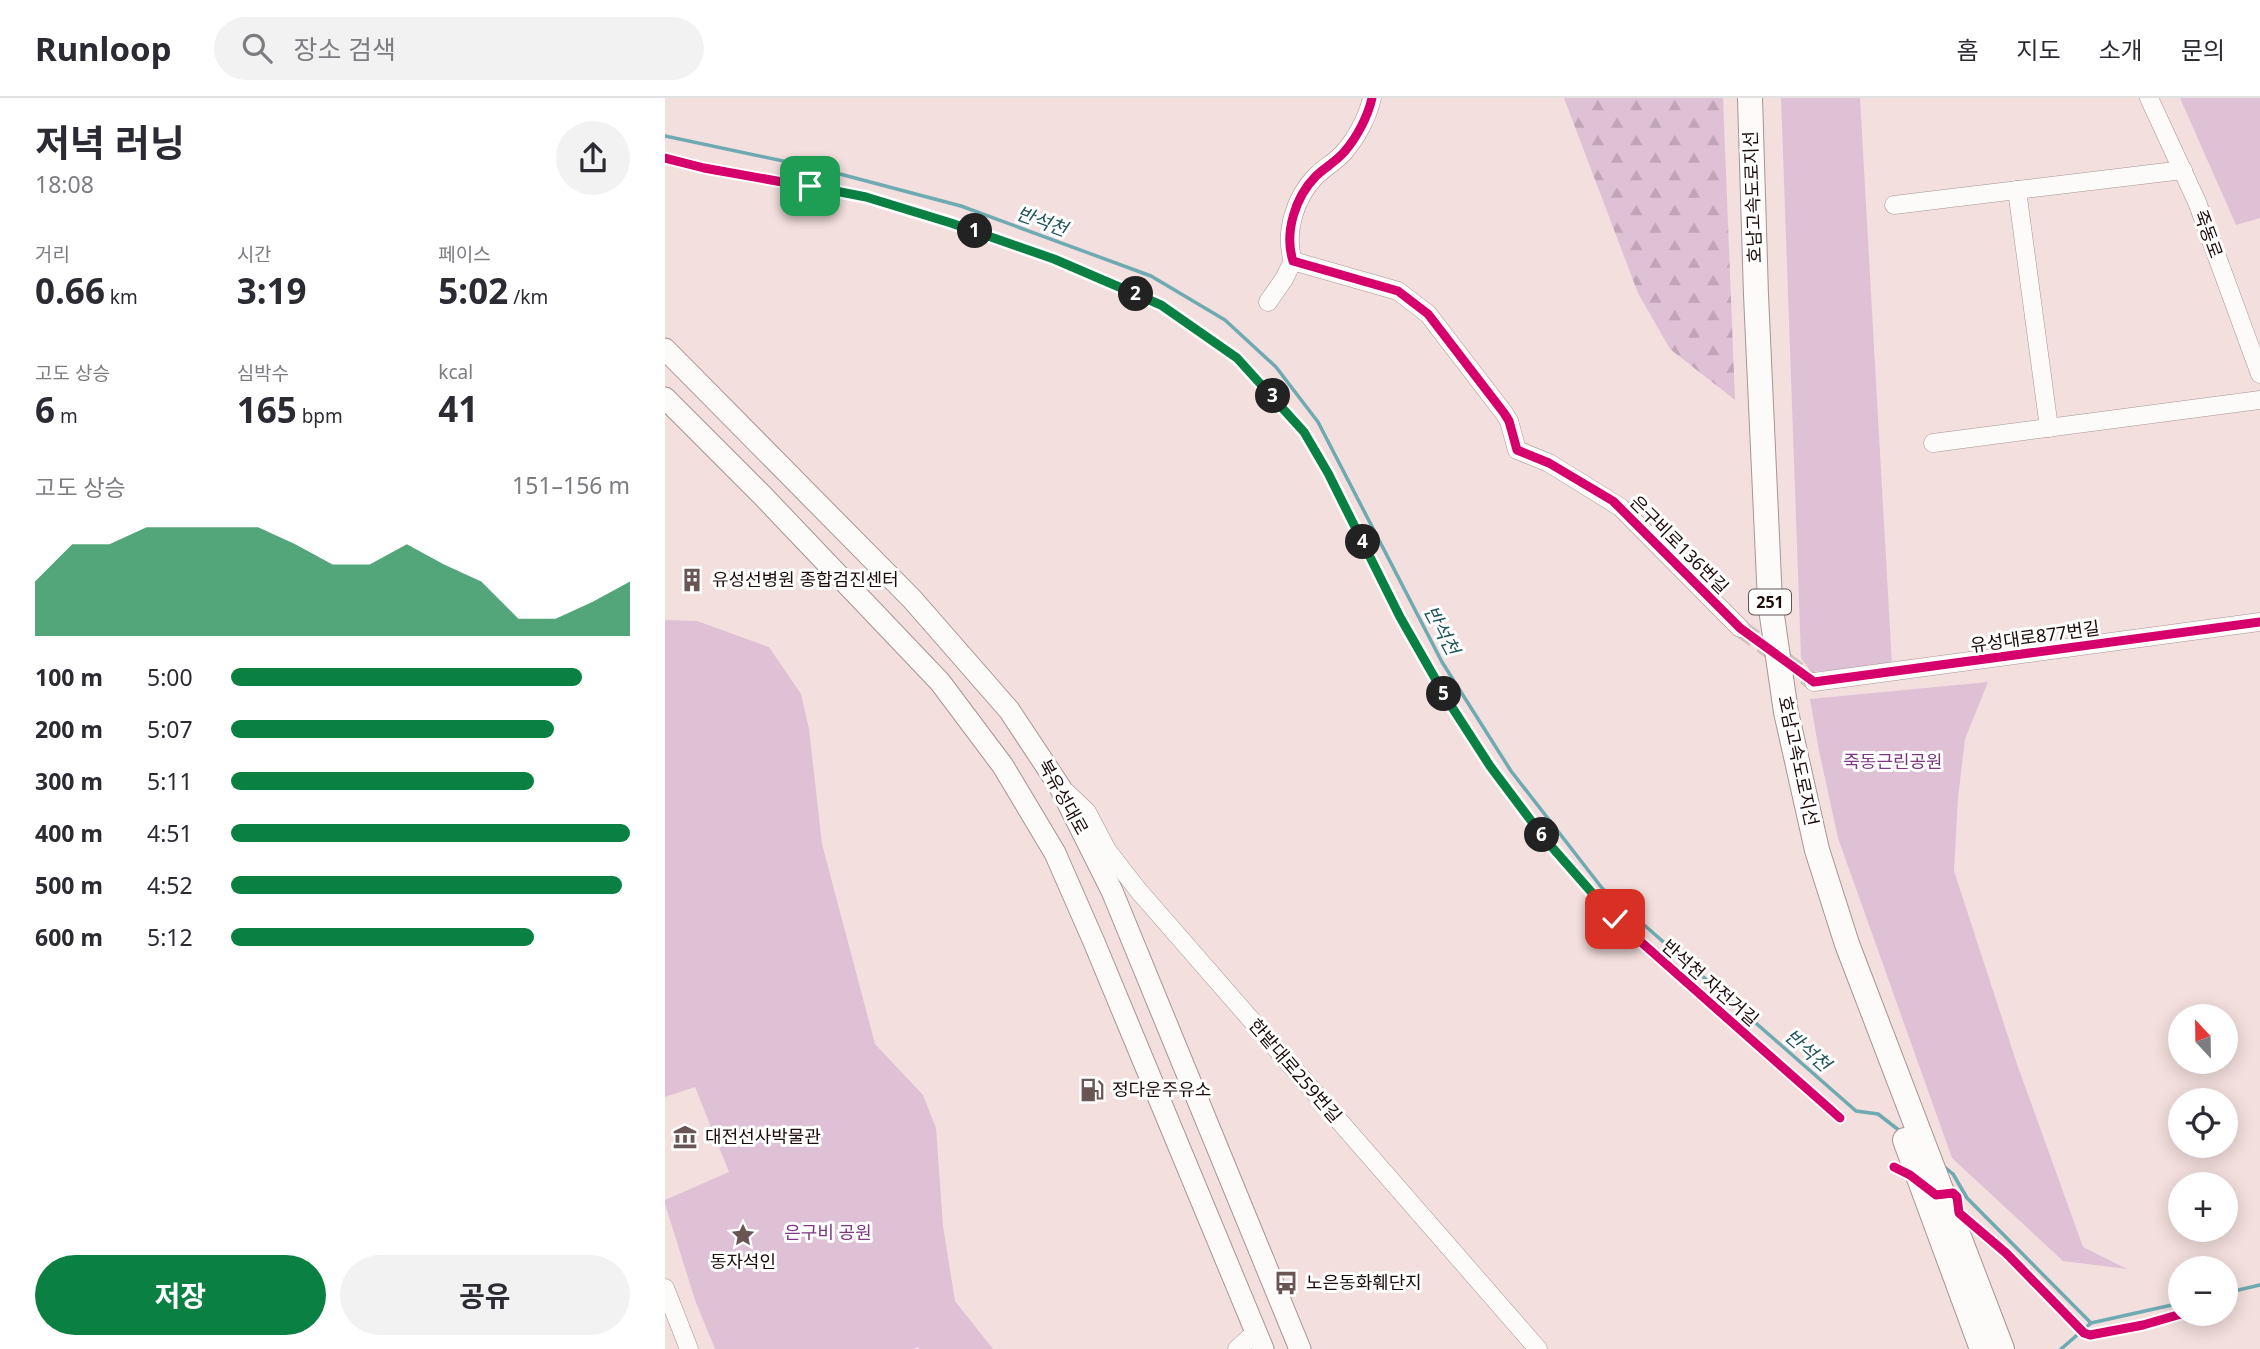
<!DOCTYPE html>
<html lang="ko">
<head>
<meta charset="utf-8">
<style>
  body { margin:0; font-family:"Noto Sans","Noto Sans KR",sans-serif; background:#f2f2f3; color:#2b2b33; height:100vh; display:flex; flex-direction:column; font-size:26px; white-space:nowrap }
  * { box-sizing:border-box; margin:0 }
  p { font-size:23px; color:#7c7c81 }
  .icon { flex:none; width:38px; height:38px; fill:none; stroke:currentColor; stroke-width:2; stroke-linecap:round; stroke-linejoin:round }
  .map { position:relative; flex:1; overflow:hidden }
  .side { display:flex; flex-direction:column; background:#fff; width:665px }
  .side>* { flex:none }
  .needle { width:46px; rotate:338deg }
  .tools { position:absolute; left:1503px; top:906px; display:grid; gap:14px }
  .tools a { display:grid; place-items:center; width:70px; height:70px; border-radius:50%; background:#fff; box-shadow:0 4px 18px #0003; font-size:35px }
  .pin { position:absolute; display:grid; place-items:center; width:60px; height:60px; color:#fff; margin:-30px; border-radius:14px; box-shadow:0 4px 10px #0006 }
  .km { position:absolute; width:35px; height:35px; margin:-18px; border-radius:50%; background:#222; color:#fff; font-size:19px; line-height:35px; text-align:center }
  .round { display:grid; place-items:center; flex:none; width:74px; height:74px; border-radius:37px; background:#f2f2f3 }
  .headline { display:flex; align-items:center; justify-content:space-between; height:119px; padding:0 35px }
  h1 { font-size:38px; font-weight:700; line-height:52px }
  .metrics { display:grid; grid-template-columns:repeat(3,1fr); gap:10px; height:119px; padding:7px 35px }
  .metrics div { display:grid; align-content:center }
  .metrics b { font-size:35px; font-weight:700 }
  .metrics small { font-size:19px; font-weight:400 }
  .metrics p { font-size:19px }
  .chart { height:196px; padding:14px 35px }
  .chart p { display:flex; justify-content:space-between }
  .chart svg { width:100%; height:126px; margin-top:7px; fill:#0b8043; opacity:.7 }
  .cta { display:flex; gap:14px; margin-top:auto; padding:14px 35px }
  .cta a { flex:1; height:80px; border-radius:42px; background:#0b8043; color:#fff; font-size:28px; font-weight:700; line-height:80px; text-align:center }
  .cta a+a { background:#f2f2f3; color:#2b2b33 }
  ul { padding:0 35px; list-style:none; font-size:23px }
  li { display:grid; grid-template-columns:112px 84px 1fr; align-items:center; height:52px }
  li i { height:18px; border-radius:9px; background:#0b8043 }
  header { display:flex; align-items:center; gap:42px; box-sizing:border-box; height:98px; padding:0 35px; background:#fff; border-bottom:2px solid #e1e1e2 }
  header strong { font-size:33px }
  nav { display:flex; gap:38px; margin-inline-start:auto; font-size:24px }
  .search { width:490px; height:63px; background:#f2f2f3; display:flex; align-items:center; gap:18px; box-sizing:border-box; padding:0 24px; border-radius:38px; color:#7c7c81; font-size:26px }
  main { display:flex; flex:1; min-height:0 }
  .map>svg:first-child { display:block }
  .forest { fill:url(#forest-firs) }
  .park { fill:#dfc1d6 }
  .lines { fill:none; stroke-linecap:round; stroke-linejoin:round }
  .stream { stroke:#6daab1; stroke-width:3.5 }
  .minor-tunnel { stroke:#d3bfbe; stroke-width:18; stroke-dasharray:18 9; stroke-linecap:butt }
  .minor-casing { stroke:#a79593; stroke-width:19 }
  .major-casing { stroke:#a79593; stroke-width:23 }
  .highway-casing { stroke:#a79593; stroke-width:26 }
  .minor { stroke:#fdfafa; stroke-width:18 }
  .major { stroke:#fdfafa; stroke-width:21 }
  .highway { stroke:#fdfafa; stroke-width:24 }
  .cycleway-casing { stroke:#fff; stroke-width:13 }
  .cycleway { stroke:#d6006c; stroke-width:9 }
  .route-casing { stroke:#fff; stroke-width:14 }
  .route { stroke:#0b8043; stroke-width:9 }
  .labels { text-anchor:middle; stroke-width:6; stroke-linejoin:round; paint-order:stroke }
  .shield { fill:#fff; stroke:#625554; stroke-width:2 }
  .shield-label { font-size:16px; font-weight:bold; fill:#1e0c0b }
  .street-label { font-size:18px; fill:#1e0c0b; stroke:#fff }
  .poi-label { font-size:18px; fill:#1e0c0b; stroke:#fff; text-anchor:start }
  .park-label { font-size:18px; fill:#7d3683; stroke:#fff }
  .water-label { font-size:19px; font-style:italic; fill:#21565c; stroke:#fff }
</style>
</head>
<body>
<header>
<strong>Runloop</strong>
<div class="search"><svg class="icon" aria-label="search" viewBox="0 0 24 24"><circle cx="10" cy="10" r="6"/><path d="M15 15l6 6"/></svg>장소 검색</div>
<nav><a>홈</a><a>지도</a><a>소개</a><a>문의</a></nav>
</header>
<main>
<section class="side">
<div class="headline"><div><h1>저녁 러닝</h1><p>18:08</p></div><a class="round"><svg class="icon" aria-label="share" viewBox="0 0 24 24"><path d="M12 15V3M7 8l5-5 5 5M5 13v7h14v-7"/></svg></a></div>
<div class="metrics">
<div><p>거리</p><b>0.66<small> km</small></b></div>
<div><p>시간</p><b>3:19</b></div>
<div><p>페이스</p><b>5:02<small> /km</small></b></div>
</div>
<div class="metrics">
<div><p>고도 상승</p><b>6<small> m</small></b></div>
<div><p>심박수</p><b>165<small> bpm</small></b></div>
<div><p>kcal</p><b>41</b></div>
</div>
<div class="chart"><p><span>고도 상승</span>151–156 m</p>
<svg viewBox="0 0 160 44" preserveAspectRatio="none"><path d="M0 44V25L10 12L20 12L30 6L40 6L50 6L60 6L70 12L80 19L90 19L100 12L110 19L120 25L130 38L140 38L150 32L160 25V44z"/></svg>
</div>
<ul>
<li><b>100 m</b>5:00<i style="width:88%"></i></li>
<li><b>200 m</b>5:07<i style="width:81%"></i></li>
<li><b>300 m</b>5:11<i style="width:76%"></i></li>
<li><b>400 m</b>4:51<i style="width:100%"></i></li>
<li><b>500 m</b>4:52<i style="width:98%"></i></li>
<li><b>600 m</b>5:12<i style="width:76%"></i></li>
</ul>
<div class="cta"><a>저장</a><a>공유</a></div>
</section>
<div class="map">
<svg width="1595" height="1251" viewBox="0 0 1595 1251">
  <defs>
    <pattern id="forest-firs" width="22" height="20" patternUnits="userSpaceOnUse" patternTransform="scale(1.75)"><rect width="22" height="20" fill="#dfc1d6"/><path d="M5 1l3.5 6h-7zM16 11l3.5 6h-7z" fill="#bfa5b6"/></pattern>
  </defs>
  <rect width="100%" height="100%" fill="#f3dfdd"/>
  <polygon class="forest" points="899,0 1058,0 1070,302 1005,251 973,195"/>
  <g class="park">
    <polygon points="1116,0 1195,0 1227,567 1146,574 1136,560"/>
    <polygon points="1515,0 1595,0 1595,120 1571,127"/>
    <polygon points="0,522 32,523 104,549 136,596 144,631 157,746 210,946 258,997 271,1030 278,1128 290,1203 328,1251 254,1251 253,1249 248,1251 50,1251 30,1202 0,1106 0,1102 64,1074 30,989 0,999"/>
    <polygon points="1323,584 1300,641 1293,700 1289,773 1352,966 1418,1149 1462,1171 1398,1163 1287,1060 1173,740 1154,653 1145,601"/>
  </g>
  <g class="lines">
    <g class="stream">
      <polyline points="0,38 156,71 296,108 486,178 560,222 611,269 653,324 777,564 846,673 937,790 1191,1013 1213,1016 1235,1033"/>
      <polyline points="1277,1067 1288,1076 1302,1100 1426,1225 1516,1205"/>
      <polyline points="1561,1195 1595,1187"/>
      <polyline points="1396,1251 1426,1225"/>
    </g>
    <polyline class="minor-tunnel" points="1075,530 1149,584"/>
    <g class="minor-casing">
      <g id="minor">
        <path d="M707,0C703,18 692,39 680,53C672,63 660,69 651,78C630,99 619,135 628,163L733,193L763,216L839,315L844,323L852,352L884,365L955,409L1075,530"/>
        <polyline points="1484,0 1532,104 1595,276"/>
        <polyline points="1352,92 1384,330"/>
        <polyline points="1229,107 1518,72"/>
        <polyline points="603,204 619,181 628,163"/>
        <polyline points="1268,345 1595,302"/>
        <polyline points="1149,584 1595,524"/>
        <polyline points="401,694 422,714 442,752 473,792 873,1251"/>
        <polyline points="0,1190 24,1251"/>
        <polyline points="572,1251 591,1234"/>
      </g>
    </g>
    <g class="major-casing">
      <g id="major">
        <polyline points="0,251 247,501 344,612 395,689 447,793 635,1251"/>
        <polyline points="0,300 97,397 275,584 338,668 390,755 429,844 598,1251"/>
      </g>
    </g>
    <g class="highway-casing">
      <g id="highway">
        <polyline points="1085,0 1091,197 1105,504 1121,614 1152,752 1182,846 1337,1251"/>
        <polyline points="1240,1042 1317,1251"/>
      </g>
    </g>
    <use href="#minor" class="minor"/>
    <use href="#major" class="major"/>
    <use href="#highway" class="highway"/>
    <g class="cycleway-casing">
      <g id="cycleway">
        <path d="M707,0C703,18 692,39 680,53C672,63 660,69 651,78C630,99 619,135 628,163L733,193L763,216L839,315L844,323L852,352L884,365L948,403L1075,530L1149,584L1595,524"/>
        <polyline points="0,60 39,70 201,99 287,125 389,161 496,207 572,260 639,334 663,375 735,519 783,603 826,668 879,740 950,821 1175,1020"/>
        <polyline points="1229,1069 1245,1077 1271,1097 1288,1095 1292,1099 1294,1115 1341,1155 1419,1235 1425,1237 1478,1227 1516,1216"/>
      </g>
    </g>
    <use href="#cycleway" class="cycleway"/>
  </g>
  <g class="lines">
    <g class="route-casing">
      <polyline id="route" points="145,88 201,99 286,125 389,161 496,207 572,260 639,334 663,375 735,519 783,603 825,668 879,740 950,821"/>
    </g>
    <use href="#route" class="route"/>
  </g>
  <defs>
    <g id="building-bare" transform="scale(1.89)"><path d="M-4-6H4V6H1V3H-1V6H-4ZM-2.5-4.3h1.7v1.8h-1.7ZM.8-4.3h1.7v1.8H.8ZM-2.5-1h1.7V.8h-1.7ZM.8-1h1.7V.8H.8Z" fill="#695654" stroke="#fff" stroke-width="2.5" paint-order="stroke"/></g>
    <g id="fuel-bare" transform="scale(1.89)"><path d="M-5.5-6h7V0h2V4h1.3V-2.5L3-4.5l.8-.8L6-3V5H2.5V1h-1V6h-7ZM-4.2-4.7v3.2H.2V-4.7Z" fill="#695654" stroke="#fff" stroke-width="2.5" paint-order="stroke"/></g>
    <g id="museum-bare" transform="scale(1.89)"><path d="M0-6L6-3V-2H-6V-3ZM-5-1h2V3h-2ZM-1-1h2V3h-2ZM3-1h2V3H3ZM-6 4H6V6H-6Z" fill="#695654" stroke="#fff" stroke-width="2.5" paint-order="stroke"/></g>
    <g id="sight-bare" transform="scale(1.89)"><path d="M0-6L1.8-2.2L6-1.7L2.9 1.2L3.7 5.4L0 3.3L-3.7 5.4L-2.9 1.2L-6-1.7L-1.8-2.2Z" fill="#695654" stroke="#fff" stroke-width="2.5" paint-order="stroke"/></g>
    <g id="bus-bare" transform="scale(1.89)"><path d="M-5-6H5V4H4V6H2V4H-2V6H-4V4H-5ZM-3.5-4V0h7V-4ZM-3.5 1.2v1.5H-2V1.2ZM2 1.2v1.5H3.5V1.2Z" fill="#695654" stroke="#fff" stroke-width="2.5" paint-order="stroke"/></g>
  </defs>
  <g fill-rule="evenodd">
    <use href="#building-bare" x="27" y="482"/>
    <use href="#fuel-bare" x="427" y="992"/>
    <use href="#museum-bare" x="20" y="1039"/>
    <use href="#sight-bare" x="78" y="1137"/>
    <use href="#bus-bare" x="621" y="1185"/>
  </g>
  <g class="labels">
    <rect class="shield" x="1084" y="491.5" width="42" height="25" rx="5"/>
    <g class="shield-label">
      <text x="1105" y="510">251</text>
    </g>
    <g class="street-label">
      <text transform="translate(1088 99) rotate(-92)" y="6">호남고속도로지선</text>
      <text transform="translate(1543 136) rotate(70)" y="6">죽동로</text>
      <text transform="translate(1014 447) rotate(45)" y="6">은구비로136번길</text>
      <text transform="translate(1370 539) rotate(-8)" y="6">유성대로877번길</text>
      <text transform="translate(1133 663) rotate(78)" y="6">호남고속도로지선</text>
      <text transform="translate(398 699) rotate(61)" y="6">북유성대로</text>
      <text transform="translate(1045 885) rotate(41)" y="6">반석천 자전거길</text>
      <text transform="translate(630 973) rotate(49)" y="6">한밭대로259번길</text>
    </g>
    <g class="poi-label">
      <text x="47" y="488">유성선병원 종합검진센터</text>
      <text x="447" y="998">정다운주유소</text>
      <text x="40" y="1045">대전선사박물관</text>
      <text x="78" y="1170" text-anchor="middle">동자석인</text>
      <text x="641" y="1191">노은동화훼단지</text>
    </g>
    <g class="park-label">
      <text x="1228" y="670">죽동근린공원</text>
      <text x="163" y="1141">은구비 공원</text>
    </g>
    <g class="water-label">
      <text transform="translate(377 123) rotate(20)" y="7">반석천</text>
      <text transform="translate(777 532) rotate(62)" y="7">반석천</text>
      <text transform="translate(1143 952) rotate(41)" y="7">반석천</text>
    </g>
  </g>
</svg>
<div class="tools">
<a><svg class="needle" viewBox="-14 -14 28 28"><path d="M0-13l5 13h-10z" fill="#e53935"/><path d="M0 13l5-13h-10z" fill="#7c7c81"/></svg></a>
<a><svg class="icon" aria-label="locate" viewBox="0 0 24 24"><circle cx="12" cy="12" r="6"/><path d="M12 2v4M12 18v4M2 12h4M18 12h4"/></svg></a>
<a>+</a>
<a>−</a>
</div>
<div class="pin" style="left:145px;top:88px;background:#1e9e55"><svg class="icon" aria-label="arrive" viewBox="0 0 24 24"><path d="M6 21V4h12l-3 4 3 4H6"/></svg></div>
<div class="pin" style="left:950px;top:821px;background:#d93025"><svg class="icon" aria-label="check" viewBox="0 0 24 24"><path d="M5 12l5 5 9-10"/></svg></div>
<b class="km" style="left:310px;top:133px">1</b>
<b class="km" style="left:471px;top:196px">2</b>
<b class="km" style="left:608px;top:298px">3</b>
<b class="km" style="left:698px;top:444px">4</b>
<b class="km" style="left:779px;top:596px">5</b>
<b class="km" style="left:877px;top:737px">6</b>
</div>
</main>
</body>
</html>
